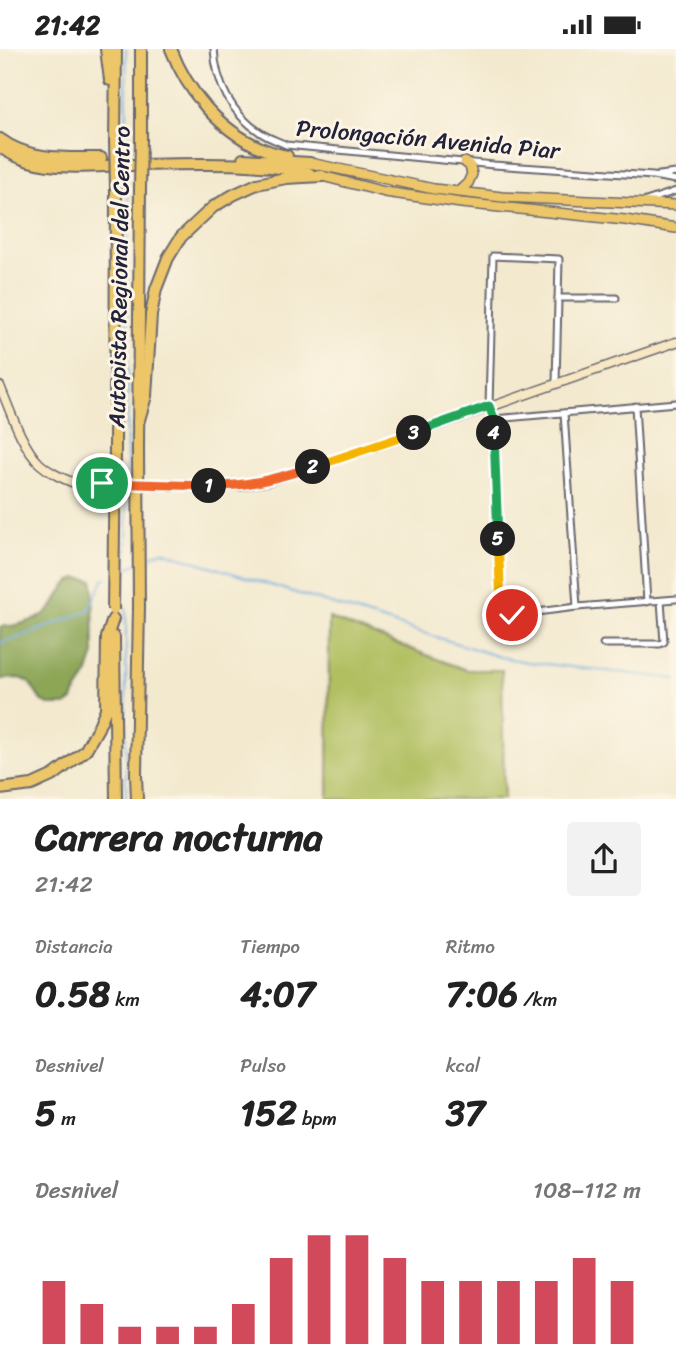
<!DOCTYPE html>
<html lang="es">
<head>
<meta charset="utf-8">
<style>
  body { margin:0; font-family:Sriracha,sans-serif; background:#f2f2f2; color:#222; height:100vh; display:flex; flex-direction:column; font-size:26px; white-space:nowrap }
  * { box-sizing:border-box; margin:0 }
  p { font-size:23px; color:#767676 }
  .icon { flex:none; width:38px; height:38px; fill:none; stroke:currentColor; stroke-width:2; stroke-linecap:round; stroke-linejoin:round }
  .map { position:relative; height:750px; overflow:hidden }
  .sheet { display:flex; flex-direction:column; background:#fff; flex:1 }
  .sheet>* { flex:none }
  .pin { position:absolute; display:grid; place-items:center; width:60px; height:60px; color:#fff; margin:-30px; border:4px solid #fff; border-radius:50%; box-shadow:0 2px 7px #0007 }
  .km { position:absolute; width:35px; height:35px; margin:-18px; border-radius:50%; background:#222; color:#fff; font-size:19px; line-height:35px; text-align:center }
  .round { display:grid; place-items:center; flex:none; width:74px; height:74px; border-radius:7px; background:#f2f2f2 }
  .headline { display:flex; align-items:center; justify-content:space-between; height:119px; padding:0 35px }
  h1 { font-size:38px; font-weight:700; line-height:52px }
  .figures { display:grid; grid-template-columns:repeat(3,1fr); gap:10px; height:119px; padding:7px 35px }
  .figures div { display:grid; align-content:center }
  .figures b { font-size:35px; font-weight:700 }
  .figures small { font-size:19px; font-weight:400 }
  .figures p { font-size:19px }
  .chart { height:196px; padding:14px 35px }
  .chart p { display:flex; justify-content:space-between }
  .chart svg { width:100%; height:126px; margin-top:7px; stroke:#d1495b; stroke-width:6 }
  .status { display:flex; justify-content:space-between; align-items:center; height:49px; padding:0 35px; background:#fff; direction:ltr }
  .status svg { height:19px; fill:currentColor }
  .map>svg:first-child { display:block }
  .green { fill:#b1bf61; stroke:#6a704e; stroke-width:2 }
  .forest { fill:#8ca657; stroke:#576449; stroke-width:2 }
  .lines { fill:none; stroke-linecap:round; stroke-linejoin:round }
  .stream { stroke:#6daadf; stroke-width:2 }
  .street-casing { stroke:#6b686f; stroke-width:9 }
  .secondary-casing { stroke:#6b686f; stroke-width:11 }
  .primary-casing { stroke:#6b686f; stroke-width:12 }
  .highway-casing { stroke:#6b686f; stroke-width:14 }
  .street { stroke:#fff; stroke-width:5 }
  .secondary { stroke:#f7e8c3; stroke-width:8 }
  .primary { stroke:#ecc669; stroke-width:9 }
  .highway { stroke:#ecc669; stroke-width:10 }
  .highway-bridge-casing { stroke:#6b686f; stroke-width:14; stroke-linecap:butt }
  .highway-bridge { stroke:#ecc669; stroke-width:10 }
  .split-1-casing { stroke:#fff; stroke-width:14 }
  .split-2-casing { stroke:#fff; stroke-width:14 }
  .split-3-casing { stroke:#fff; stroke-width:14 }
  .split-4-casing { stroke:#fff; stroke-width:14 }
  .split-5-casing { stroke:#fff; stroke-width:14 }
  .split-6-casing { stroke:#fff; stroke-width:14 }
  .split-1 { stroke:#f0652b; stroke-width:9 }
  .split-2 { stroke:#f0652b; stroke-width:9 }
  .split-3 { stroke:#f5b400; stroke-width:9 }
  .split-4 { stroke:#22a559; stroke-width:9 }
  .split-5 { stroke:#22a559; stroke-width:9 }
  .split-6 { stroke:#f5b400; stroke-width:9 }
  .labels { text-anchor:middle; stroke-width:6; stroke-linejoin:round; paint-order:stroke }
  .street-label { font-size:23px; fill:#22223b; stroke:#fcf5e5 }
</style>
</head>
<body>
<div class="status"><b>21:42</b><svg viewBox="0 0 49 12"><path d="M0 12V9h3v3zM5 12V6h3v6zM10 12V3h3v9zM15 12V0h3v12zM26 1h20v11H26zM47 4h2v5h-2z"/></svg></div>
<div class="map">
<svg width="676" height="750" viewBox="0 0 676 750">
  <rect width="100%" height="100%" fill="#fcf5e5"/>
  <filter id="ink" filterUnits="userSpaceOnUse"><feTurbulence type="fractalNoise" baseFrequency=".0143" numOctaves="2"/><feDisplacementMap in="SourceGraphic" scale="14" xChannelSelector="R" yChannelSelector="G"/><feConvolveMatrix kernelMatrix="1 2 1 2 8 2 1 2 1" color-interpolation-filters="sRGB"/></filter>
  <filter id="wash" filterUnits="userSpaceOnUse"><feTurbulence type="fractalNoise" baseFrequency=".00686" numOctaves="4" result="noise"/><feDisplacementMap in="SourceGraphic" scale="28" xChannelSelector="R" yChannelSelector="G"/><feGaussianBlur stdDeviation="1.57" result="paint"/><feColorMatrix in="noise" values="0 0 0 0 0 0 0 0 0 0 0 0 0 0 0 0 0 1.4 0 .05"/><feComposite in="paint" operator="in"/></filter>
  <g filter="url(#wash)">
    <rect width="100%" height="100%" fill="#f3e9cf"/>
    <polygon class="green" points="329,569 466,621 502,621 504,750 328,750"/>
    <path class="forest" d="M77,529L93,531L94,605L87,626L76,643L73,651L66,656H48L40,650L29,633L21,629L0,630V578C16,577 42,571 52,558C62,546 61,536 77,529Z"/>
    <g class="lines">
      <g class="stream">
        <polyline points="126,0 127,93"/>
        <polyline points="127,426 128,132"/>
        <polyline points="127,446 127,519"/>
        <polyline points="144,511 162,502 500,608 528,613 676,630"/>
        <polyline points="119,523 136,515"/>
        <polyline points="0,594 34,583 88,562 104,530 107,529"/>
        <polyline points="126,750 126,559"/>
      </g>
    </g>
  </g>
  <g filter="url(#ink)">
    <g class="lines">
      <g class="street-casing">
        <g id="street">
          <path d="M214,0C216,34 231,65 261,84C268,89 278,92 286,96L494,116L653,127L676,131"/>
          <polyline points="659,126 676,124"/>
          <polyline points="646,152 676,142"/>
          <polyline points="558,249 616,249"/>
          <polyline points="556,334 559,210 493,207 489,357 494,370 501,555 505,564 512,566 577,558 676,550"/>
          <polyline points="635,357 647,553"/>
          <polyline points="564,364 577,558"/>
          <polyline points="494,370 676,354"/>
          <polyline points="603,595 660,595 664,593 661,552"/>
        </g>
      </g>
      <g class="secondary-casing">
        <path id="secondary" d="M0,337C9,359 23,400 40,415C50,424 62,429 74,434L214,437H240L269,432L387,394L676,293"/>
      </g>
      <g class="primary-casing">
        <g id="primary">
          <polyline points="310,114 434,140 502,148 676,156"/>
          <polyline points="322,127 385,143 461,154 625,171 676,179"/>
          <polyline points="458,143 468,134 472,125 470,117 465,113"/>
        </g>
      </g>
      <g class="highway-casing">
        <g id="highway">
          <polyline points="106,0 110,31"/>
          <polyline points="141,0 141,89"/>
          <path d="M171,0C187,42 219,81 261,99C269,103 278,105 287,107"/>
          <path d="M0,90C29,112 66,109 101,109"/>
          <polyline points="115,91 116,0"/>
          <path d="M0,98C9,104 19,109 29,112C59,121 95,117 126,116C185,116 252,111 309,124"/>
          <polyline points="243,110 310,114"/>
          <polyline points="138,374 146,347 151,266 156,240 168,209 181,188 213,158 233,146 257,135 286,129 322,127"/>
          <polyline points="138,399 140,139"/>
          <polyline points="115,400 116,140"/>
          <polyline points="114,588 116,750"/>
          <polyline points="0,740 32,736 54,726 85,702 98,679 106,660 107,588 113,570"/>
          <polyline points="137,750 136,726 139,557"/>
        </g>
      </g>
      <use href="#street" class="street"/>
      <use href="#secondary" class="secondary"/>
      <use href="#primary" class="primary"/>
      <use href="#highway" class="highway"/>
      <g class="highway-bridge-casing">
        <g id="highway-bridge">
          <polyline points="115,91 116,140"/>
          <polyline points="140,139 141,89"/>
          <polyline points="138,399 139,557"/>
          <polyline points="113,561 115,400"/>
        </g>
      </g>
      <use href="#highway-bridge" class="highway-bridge"/>
    </g>
  </g>
  <g class="lines" filter="url(#ink)">
    <g class="split-1-casing">
      <polyline id="split-1" points="102,434 209,437"/>
    </g>
    <g class="split-2-casing">
      <path id="split-2" d="M209,437C247,438 277,429 313,418"/>
    </g>
    <g class="split-3-casing">
      <polyline id="split-3" points="313,418 414,384"/>
    </g>
    <g class="split-4-casing">
      <polyline id="split-4" points="414,384 489,357 494,370 494,384"/>
    </g>
    <g class="split-5-casing">
      <polyline id="split-5" points="494,384 498,490"/>
    </g>
    <g class="split-6-casing">
      <polyline id="split-6" points="498,490 501,555 505,564 512,566"/>
    </g>
    <use href="#split-1" class="split-1"/>
    <use href="#split-2" class="split-2"/>
    <use href="#split-3" class="split-3"/>
    <use href="#split-4" class="split-4"/>
    <use href="#split-5" class="split-5"/>
    <use href="#split-6" class="split-6"/>
  </g>
  <g class="labels">
    <g class="street-label">
      <text transform="translate(428 90) rotate(5)" y="8">Prolongación Avenida Piar</text>
      <text transform="translate(119 228) rotate(-89)" y="8">Autopista Regional del Centro</text>
    </g>
  </g>
</svg>
<div class="pin" style="left:102px;top:434px;background:#1e9e55"><svg class="icon" aria-label="arrive" viewBox="0 0 24 24"><path d="M6 21V4h12l-3 4 3 4H6"/></svg></div>
<div class="pin" style="left:512px;top:566px;background:#d93025"><svg class="icon" aria-label="check" viewBox="0 0 24 24"><path d="M5 12l5 5 9-10"/></svg></div>
<b class="km" style="left:209px;top:437px">1</b>
<b class="km" style="left:313px;top:418px">2</b>
<b class="km" style="left:414px;top:384px">3</b>
<b class="km" style="left:494px;top:384px">4</b>
<b class="km" style="left:498px;top:490px">5</b>
</div>
<section class="sheet">
<div class="headline"><div><h1>Carrera nocturna</h1><p>21:42</p></div><a class="round"><svg class="icon" aria-label="share" viewBox="0 0 24 24"><path d="M12 15V3M7 8l5-5 5 5M5 13v7h14v-7"/></svg></a></div>
<div class="figures">
<div><p>Distancia</p><b>0.58<small> km</small></b></div>
<div><p>Tiempo</p><b>4:07</b></div>
<div><p>Ritmo</p><b>7:06<small> /km</small></b></div>
</div>
<div class="figures">
<div><p>Desnivel</p><b>5<small> m</small></b></div>
<div><p>Pulso</p><b>152<small> bpm</small></b></div>
<div><p>kcal</p><b>37</b></div>
</div>
<div class="chart"><p><span>Desnivel</span>108–112 m</p>
<svg viewBox="0 0 160 44" preserveAspectRatio="none"><path d="M5 44V22M15 44V30M25 44V38M35 44V38M45 44V38M55 44V30M65 44V14M75 44V6M85 44V6M95 44V14M105 44V22M115 44V22M125 44V22M135 44V22M145 44V14M155 44V22"/></svg>
</div>
</section>
</body>
</html>
